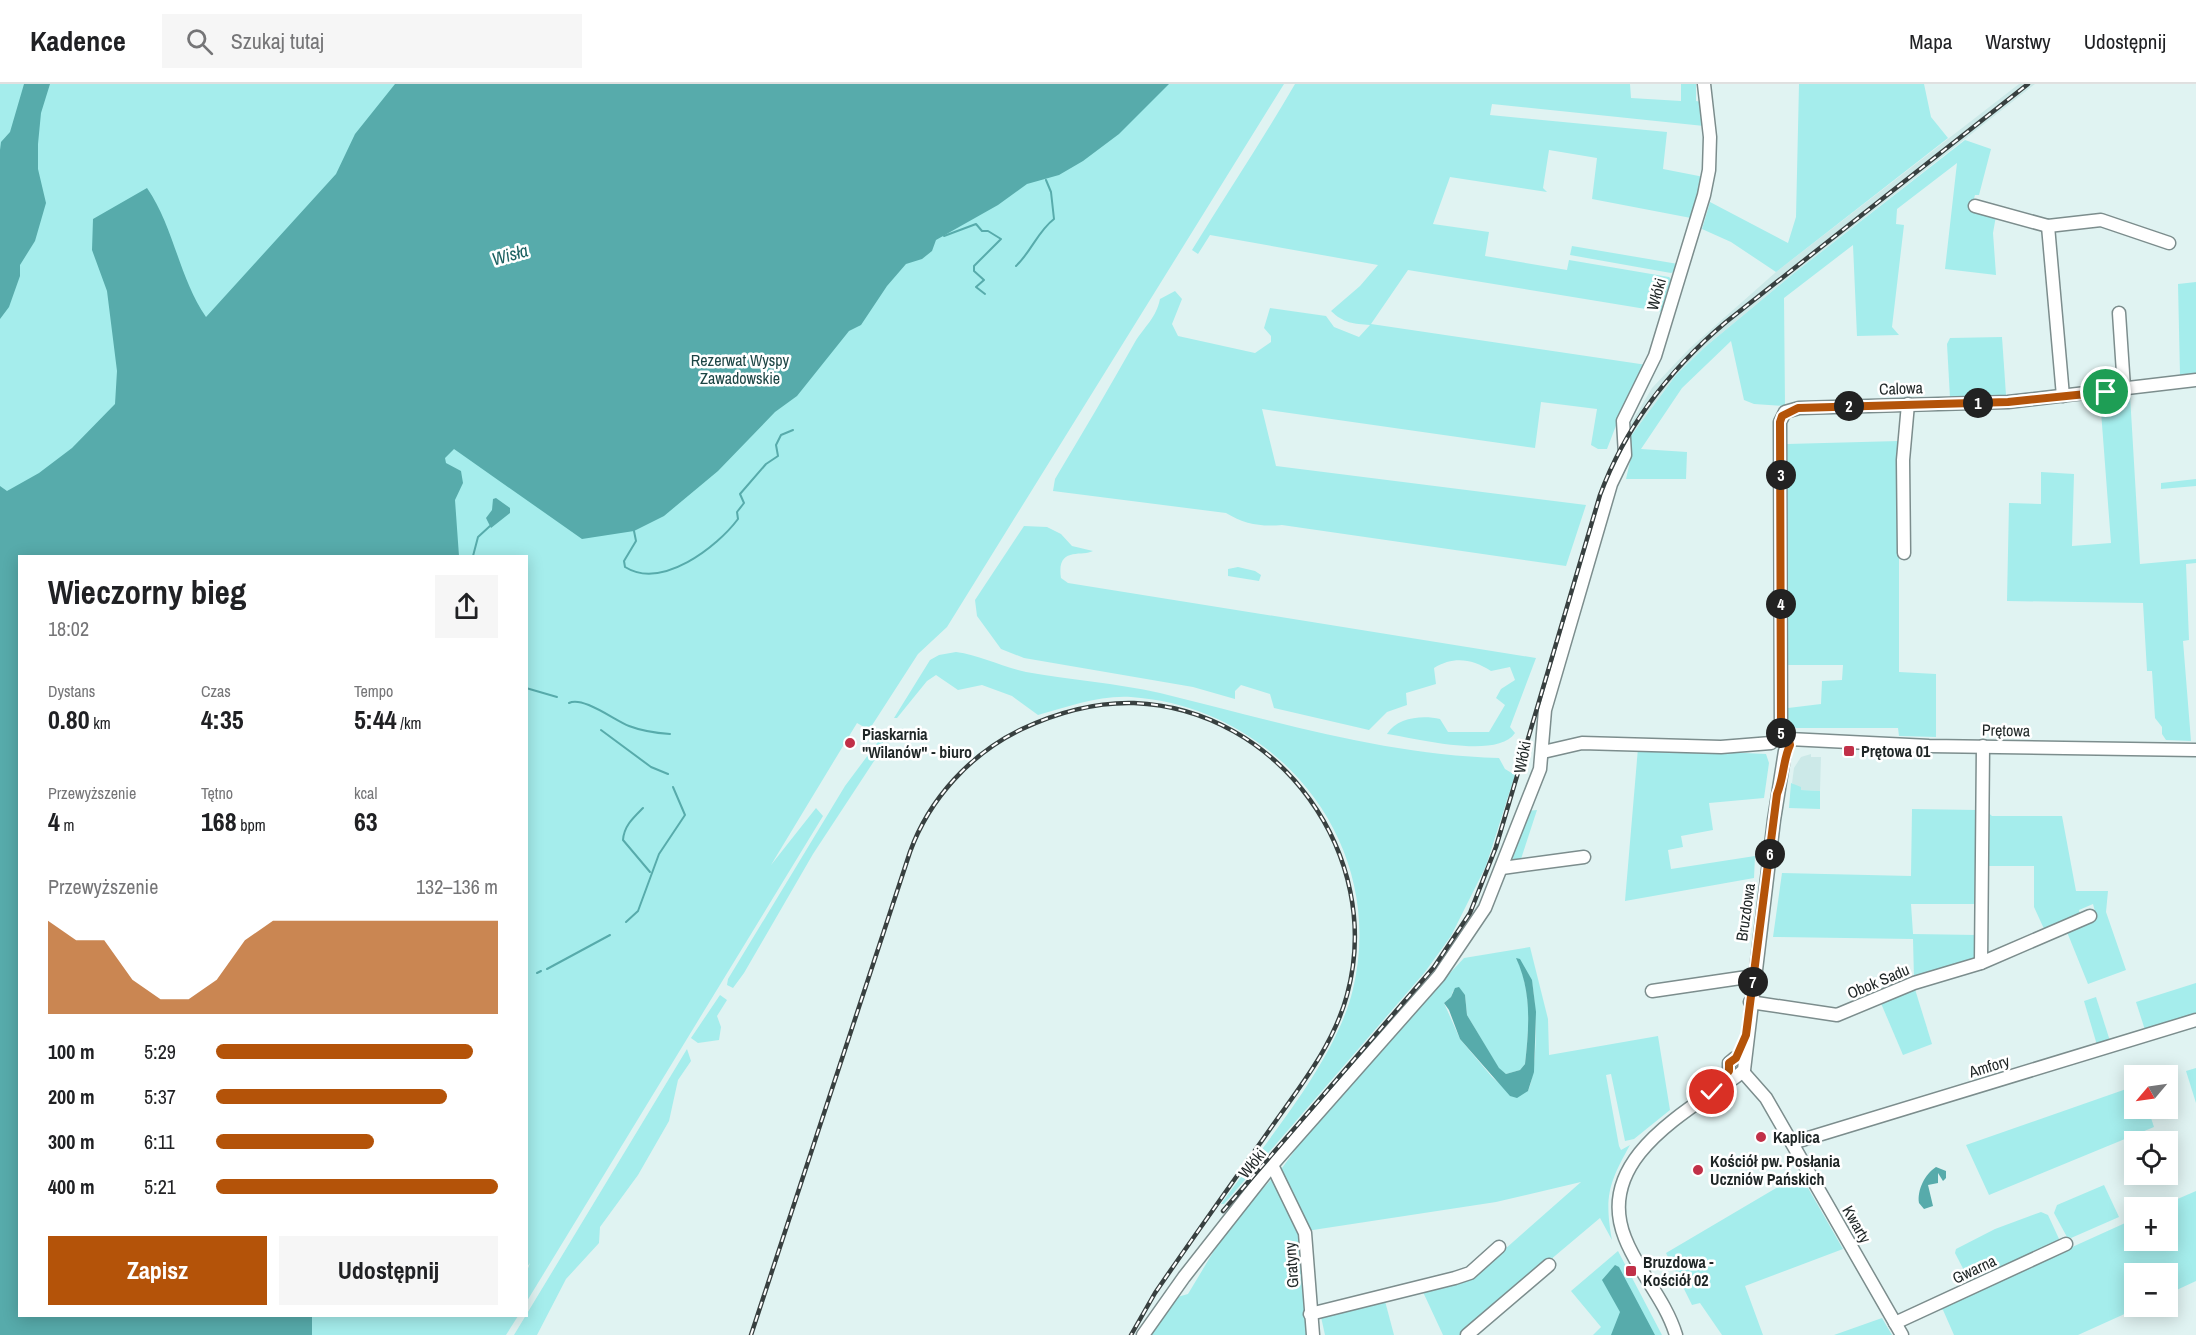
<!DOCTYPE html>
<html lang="pl">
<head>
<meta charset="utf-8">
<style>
  body { margin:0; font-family:"Archivo Narrow",sans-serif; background:#f6f6f6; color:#202124; height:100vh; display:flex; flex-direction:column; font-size:22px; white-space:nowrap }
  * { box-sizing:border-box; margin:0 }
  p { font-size:20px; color:#757577 }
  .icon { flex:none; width:33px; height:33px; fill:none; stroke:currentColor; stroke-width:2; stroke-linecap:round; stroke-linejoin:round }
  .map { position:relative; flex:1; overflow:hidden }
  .sheet { position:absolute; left:18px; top:471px; width:510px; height:762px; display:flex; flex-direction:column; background:#fff; border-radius:0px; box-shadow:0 3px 15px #0003 }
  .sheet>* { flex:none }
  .needle { width:39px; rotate:241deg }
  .buttons { position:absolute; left:2124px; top:981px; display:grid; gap:12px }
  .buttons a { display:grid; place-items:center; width:54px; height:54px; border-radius:0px; background:#fff; box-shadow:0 3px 15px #0003; font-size:30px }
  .pin { position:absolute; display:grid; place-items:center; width:51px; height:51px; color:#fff; margin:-26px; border:3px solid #fff; border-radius:50%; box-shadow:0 2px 6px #0007 }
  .km { position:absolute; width:30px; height:30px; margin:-15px; border-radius:50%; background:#222; color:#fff; font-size:16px; line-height:30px; text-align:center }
  .round { display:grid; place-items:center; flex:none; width:63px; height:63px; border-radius:0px; background:#f6f6f6 }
  .head { display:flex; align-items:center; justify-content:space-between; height:102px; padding:0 30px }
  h1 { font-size:33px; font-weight:800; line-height:45px }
  .figures { display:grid; grid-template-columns:repeat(3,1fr); gap:9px; height:102px; padding:6px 30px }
  .figures div { display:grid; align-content:center }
  .figures b { font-size:26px; font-weight:800 }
  .figures small { font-size:16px; font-weight:400 }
  .figures p { font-size:16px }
  .chart { height:168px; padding:12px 30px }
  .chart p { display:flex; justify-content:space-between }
  .chart svg { width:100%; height:108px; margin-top:6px; fill:#b45309; opacity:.7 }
  .primary-button { display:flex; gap:12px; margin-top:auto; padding:12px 30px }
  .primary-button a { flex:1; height:69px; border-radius:0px; background:#b45309; color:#fff; font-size:24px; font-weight:800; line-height:69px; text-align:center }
  .primary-button a+a { background:#f6f6f6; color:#202124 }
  ul { padding:0 30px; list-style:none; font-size:20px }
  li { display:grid; grid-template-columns:96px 72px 1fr; align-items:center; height:45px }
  li i { height:15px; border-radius:8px; background:#b45309 }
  header { display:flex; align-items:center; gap:36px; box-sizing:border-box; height:84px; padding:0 30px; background:#fff; border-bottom:2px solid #e0e0e0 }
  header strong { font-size:28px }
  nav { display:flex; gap:33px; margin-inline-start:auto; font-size:21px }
  .search { width:420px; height:54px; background:#f6f6f6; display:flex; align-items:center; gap:15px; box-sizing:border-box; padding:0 21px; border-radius:0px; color:#757577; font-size:22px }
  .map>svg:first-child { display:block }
  .built { fill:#cce9e8 }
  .green { fill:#a5edec; fill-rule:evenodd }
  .water { fill:#57abab }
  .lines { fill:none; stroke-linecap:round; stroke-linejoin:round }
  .stream { stroke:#57abab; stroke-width:2 }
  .minor-casing { stroke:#7c8d8d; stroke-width:15 }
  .minor { stroke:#fff; stroke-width:12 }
  .rail-casing { stroke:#384040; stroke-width:4.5 }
  .rail { stroke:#fff; stroke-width:2; stroke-dasharray:7; stroke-linecap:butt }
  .route-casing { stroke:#fff; stroke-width:12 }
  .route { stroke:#b45309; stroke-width:8 }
  .poi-dot { fill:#c13048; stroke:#fff; stroke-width:2 }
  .labels { text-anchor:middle; stroke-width:5; stroke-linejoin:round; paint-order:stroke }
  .street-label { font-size:16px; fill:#1f2626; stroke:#fff }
  .park-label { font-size:16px; fill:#1d4545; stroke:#fff }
  .poi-label { font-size:16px; font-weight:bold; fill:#1f2626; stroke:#fff; text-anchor:start }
  .water-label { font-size:18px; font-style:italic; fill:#1c6161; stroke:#fff }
</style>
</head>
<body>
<header>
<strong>Kadence</strong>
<div class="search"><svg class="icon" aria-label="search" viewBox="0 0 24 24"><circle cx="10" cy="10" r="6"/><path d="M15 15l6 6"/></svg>Szukaj tutaj</div>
<nav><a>Mapa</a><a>Warstwy</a><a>Udostępnij</a></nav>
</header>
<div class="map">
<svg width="2196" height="1251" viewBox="0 0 2196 1251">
  <rect width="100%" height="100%" fill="#e0f3f2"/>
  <g class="built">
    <polygon points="2019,0 2035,0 1793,190 1705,263 1676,291 1628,356 1626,348 1652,304 1690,264 1776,188"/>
    <polygon points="1811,670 1811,673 1821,673 1820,707 1800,706 1792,699 1794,684 1801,673"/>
  </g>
  <g class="green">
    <polygon points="0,0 1284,0 947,543 918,570 869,646 857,639 771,781 816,724 823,732 527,1217 527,1187 530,1179 527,1183 526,472 20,472 0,488"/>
    <path d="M1295,0H1630L1631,14L1681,17V0H1696V17L1701,18L1704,42L1492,20L1490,31L1667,48L1663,85L1704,93L1691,134L1592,115L1597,74L1549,66L1543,104L1547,108L1450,93L1433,140L1489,148L1485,172L1567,186L1569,176L1669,193L1672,196L1664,228L1408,186L1371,240L1647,281L1622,326L1607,365H1598L1591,361L1597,325L1541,318L1535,364L1262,325L1276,382L1586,421L1566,482L1282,441C1261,443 1244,440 1226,429L1053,407L1055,395C1082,350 1109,304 1135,258C1145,242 1156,234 1160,215L1175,207L1182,215L1172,240L1178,252L1255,269L1271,258V252L1264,244L1270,224L1326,232L1334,243L1359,253L1370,241C1354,240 1343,239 1331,227L1360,202L1378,181L1210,151L1198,170L1192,166C1226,110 1262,57 1295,0Z"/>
    <polygon points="1799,0 1924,0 1931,33 1948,54 1776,188 1731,158 1702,145 1710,118 1788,159 1796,133"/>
    <polygon points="1965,56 1991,65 1979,111 1975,111 1971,125 1996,132 1993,149 1996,191 1945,185 1957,79 1897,125 1896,140 1904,141 1892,243 1899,251 1857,252 1853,161 1784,214 1785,322 1754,320 1744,316 1731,257 1682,304 1641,365 1687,368 1686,395 1626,395 1631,373 1628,356 1676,291 1705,263 1793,190"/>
    <polygon points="1572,162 1678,180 1675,187 1671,189 1570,171"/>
    <polygon points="2196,198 2196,291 2180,292 2178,200"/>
    <polygon points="2002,253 2006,311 1950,314 1947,260 1950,254"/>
    <polygon points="2130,311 2140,480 2196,475 2196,479 2186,480 2189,556 2183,557 2191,657 2166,656 2162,650 2162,643 2155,634 2152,587 2147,587 2143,519 2007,517 2009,419 2041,420 2041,388 2074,390 2072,462 2111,459 2100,314"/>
    <polygon points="1899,357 1899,588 1936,590 1936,653 1899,652 1898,644 1796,644 1788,639 1788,624 1821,620 1822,597 1842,596 1843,581 1786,581 1787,360"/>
    <polygon points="2196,395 2196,402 2161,405 2161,399"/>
    <path d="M1024,442L1047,443L1061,450L1072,462L1093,467C1082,473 1056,462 1061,494L1068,499L1536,574L1510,643L1515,649C1497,676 1415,654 1387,650C1397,633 1423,631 1440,635L1448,648H1489L1505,621L1496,614L1501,605L1515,596L1510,583L1491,587C1472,575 1454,572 1434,584L1436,600L1406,609L1407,621L1387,628L1369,646L1274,624L1270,610L1241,601L1235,607V615L1193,603L1024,574L1001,565L977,532L975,516Z"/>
    <polygon points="1238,483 1255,487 1261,491 1259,497 1228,492 1228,485"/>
    <path d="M956,568C980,571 1002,583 1026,588C1070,596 1116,599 1160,609C1271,636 1384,671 1499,674L1505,685L1515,691L1486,782L1451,852L1425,888L1224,1120H1221C1264,1060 1336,977 1353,905C1388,759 1277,623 1131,613C1100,611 1067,623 1038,631L1012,612L982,601L958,606L936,591L927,597L897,634H894L930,576L939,571Z"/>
    <polygon points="880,655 883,658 876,674 813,770 744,889 733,904 727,901 728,895 845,702"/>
    <polygon points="1638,664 1766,670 1769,679 1764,714 1709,719 1713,746 1681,752 1683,763 1668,766 1671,785 1755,772 1754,794 1625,817"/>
    <polygon points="1791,699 1801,703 1801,706 1820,707 1820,725 1789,724"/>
    <polygon points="1912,725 1978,726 1977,820 1911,820 1913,850 1977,851 1976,875 1914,895 1913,855 1773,853 1782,789 1911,792"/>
    <polygon points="1537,726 1520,778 1511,779 1527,727"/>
    <polygon points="1985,726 1992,732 2062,732 2076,807 2108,807 2106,828 2126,886 2088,900 2067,848 2097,835 2093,820 2079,826 2080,831 2045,847 2034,823 2034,782 1984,782"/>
    <path d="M1530,863L1548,935L1549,971L1658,952L1670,1026L1634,1055L1625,1057L1611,990L1606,991L1619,1062L1621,1066L1630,1061C1609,1099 1604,1112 1612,1156L1600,1134L1461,1251H1443L1423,1208L1470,1196L1581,1098L1496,1118L1313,1146L1302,1149L1308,1251H1151L1174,1214L1188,1210L1230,1140L1282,1084L1309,1047L1397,946L1464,874ZM1517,875C1522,882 1530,891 1532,899C1537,923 1538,986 1528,1007L1502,1002L1492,993L1460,955L1444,919L1451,913L1453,907L1465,911L1467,931L1499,985L1506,990L1520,986L1525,980C1529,944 1532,909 1517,875Z"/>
    <polygon points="2196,899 2196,930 2145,946 2136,918"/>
    <polygon points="1914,902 1932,960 1903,971 1880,917"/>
    <polygon points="720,911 727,916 717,932 721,943 719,956 698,959 691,954"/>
    <polygon points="2096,913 2110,957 2097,961 2084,917"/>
    <polygon points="687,965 691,977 678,996 669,1037 638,1091 600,1143 599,1159 566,1195 537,1251 514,1251"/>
    <polygon points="2196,984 2196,1019 2186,987"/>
    <polygon points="2132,1003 2134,1024 2148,1025 2154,1043 1989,1111 1966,1061"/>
    <polygon points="1800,1090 1843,1165 1745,1202 1763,1251 1722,1251 1700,1219 1692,1221 1666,1169"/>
    <polygon points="2104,1101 2119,1133 2071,1154 2067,1153 2054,1129 2057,1121"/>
    <polygon points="2196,1107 2196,1197 2168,1210 2168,1190 2134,1190 2134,1222 2140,1223 2078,1251 1954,1251 1943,1226 1938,1224 2134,1135 2134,1156 2168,1156 2168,1124 2159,1123"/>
    <polygon points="2041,1128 2048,1131 2060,1157 1971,1200 1955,1169 1956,1165 1995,1145"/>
    <polygon points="1618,1167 1662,1251 1593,1251 1601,1243 1571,1207"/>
    <polygon points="1385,1217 1394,1251 1325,1251 1321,1233"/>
    <polygon points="225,1232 518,1232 506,1251 218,1251"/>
    <polygon points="1882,1234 1892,1251 1834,1251"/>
  </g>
  <g class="water">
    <polygon points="24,0 50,0 41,29 38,60 38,85 46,119 35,157 20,181 20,192 9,223 0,235 0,66 1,58 10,48"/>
    <path d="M395,0H1169L1119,50L1083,77L1059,91L1027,100L998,121L936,156L932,167L922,175L906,180L887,202L861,241L849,247L797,312L775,328L718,387L664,432L634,447L582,455L454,365L445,374L446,379L461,387L463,399L455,416L459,472H20V1232H312V1251H0V402L7,407L39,389L72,364L115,320L117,287L107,207L92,166L93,135L147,104C174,143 179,194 206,233L336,90L355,50Z"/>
    <polygon points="496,414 510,424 510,429 491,444 486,434 492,426 493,415"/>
    <path d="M1516,874L1520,875L1532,896L1536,928L1534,988L1528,1007L1517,1014L1510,1012L1460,955L1449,926L1444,919L1451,913L1455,904L1459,903L1465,911L1467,931L1499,984L1506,990L1520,986L1525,980C1529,944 1532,908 1516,874Z"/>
    <path d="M1936,1083L1946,1087V1094L1943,1097L1938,1089V1099L1928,1101L1933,1122L1924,1125L1919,1119C1917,1106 1925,1090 1936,1083Z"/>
    <polygon points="1615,1181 1619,1183 1655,1251 1611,1251 1620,1228 1602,1196"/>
  </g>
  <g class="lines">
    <g class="stream">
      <polyline points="944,152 976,140 982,147 988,147 1001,155 974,182 974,187 984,196 976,203 985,210"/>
      <path d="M1016,182C1031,168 1038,147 1054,135L1051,108L1046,96"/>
      <path d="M634,447L636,457L624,477L625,483C662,506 717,463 738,435L737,428L744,419L740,410L766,380L778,372L776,361L781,351L793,346"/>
      <polyline points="473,472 478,453 490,442"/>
      <polyline points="526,604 557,613"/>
      <path d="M569,619C583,612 614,636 629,642C642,647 656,649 670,650"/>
      <polyline points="601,646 651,683 668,690"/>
      <path d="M643,724C633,734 624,742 623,756L650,788"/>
      <polyline points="626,838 638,827 659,770 685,731 673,703"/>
      <polyline points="547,885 610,851"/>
      <polyline points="537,889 541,887"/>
    </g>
    <g class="minor-casing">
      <g id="minor">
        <polyline points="1975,122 2048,142 2101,136 2169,159"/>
        <polyline points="2048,142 2063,312"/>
        <polyline points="2119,229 2124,304"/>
        <polyline points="1904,469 1903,376 1908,320"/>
        <polyline points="1781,650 1780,338 1785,328 1799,324 2008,318 2196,296"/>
        <polyline points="1789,655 1929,662 2196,666"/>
        <polyline points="1543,668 1582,659 1721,663 1771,659"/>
        <polyline points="1502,784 1584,773"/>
        <polyline points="1981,879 1983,662"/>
        <polyline points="1652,907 1754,892"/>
        <polyline points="1750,918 1837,931 1914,899 1981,879 2090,832"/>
        <polyline points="1729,987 1729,979 1735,974"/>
        <polyline points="1743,988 1766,1014 1902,1251"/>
        <polyline points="1714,1005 1729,987"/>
        <polyline points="1792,1059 2196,936"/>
        <polyline points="1272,1081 1305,1149 1313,1251"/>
        <polyline points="1310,1230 1455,1194 1470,1189 1499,1163"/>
        <polyline points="1895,1239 2066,1160"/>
        <polyline points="1143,1251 1184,1193 1272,1081 1439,892 1485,824 1540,685 1545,626 1611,400 1625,371 1623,337 1655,272 1704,111 1709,86 1710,53 1704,0"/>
        <polyline points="1467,1251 1549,1181"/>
        <path d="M1676,1251C1665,1215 1638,1188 1625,1154C1598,1087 1663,1042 1710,1010C1721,1002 1734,996 1744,986L1774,736L1785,667"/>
      </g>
    </g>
    <use href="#minor" class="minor"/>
    <g class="rail-casing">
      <g id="rail">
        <path d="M1223,1127L1434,883L1470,829L1496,763L1600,411C1626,341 1669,286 1726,238L2028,0"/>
        <path d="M751,1251L910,768C929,715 971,669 1022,645C1056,629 1096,618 1134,619C1280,625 1385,772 1347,911C1333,963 1298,1005 1268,1048C1230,1102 1192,1155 1155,1209L1131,1251"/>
      </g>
    </g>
    <use href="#rail" class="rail"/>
  </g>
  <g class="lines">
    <g class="route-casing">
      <path id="route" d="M1712,1008L1729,987V979L1736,974L1746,951L1777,710C1784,693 1783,676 1790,661L1788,653L1781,650L1780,338L1782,332L1798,324L2008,318L2106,308"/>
    </g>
    <use href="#route" class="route"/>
  </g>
  <g class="poi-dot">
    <circle cx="850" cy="659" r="6"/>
    <rect x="1843" y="661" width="12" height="12" rx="3"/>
    <circle cx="1761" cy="1053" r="6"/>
    <circle cx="1698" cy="1086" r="6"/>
    <rect x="1625" y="1181" width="12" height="12" rx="3"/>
  </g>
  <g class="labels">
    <g class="street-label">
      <text transform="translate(1656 210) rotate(-74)" y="6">Włóki</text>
      <text transform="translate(1901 304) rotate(-2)" y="6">Calowa</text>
      <text transform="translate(2006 646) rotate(1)" y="6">Prętowa</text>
      <text transform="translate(1522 673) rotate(-79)" y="6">Włóki</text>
      <text transform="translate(1745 828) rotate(-82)" y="6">Bruzdowa</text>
      <text transform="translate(1878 897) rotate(-23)" y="6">Obok Sadu</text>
      <text transform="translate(1989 982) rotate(-17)" y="6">Amfory</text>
      <text transform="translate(1252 1079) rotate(-51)" y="6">Włóki</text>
      <text transform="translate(1857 1140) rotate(60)" y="6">Kwarty</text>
      <text transform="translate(1291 1181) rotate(-94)" y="6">Gratyny</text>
      <text transform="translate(1974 1185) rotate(-25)" y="6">Gwarna</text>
    </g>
    <g class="park-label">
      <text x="740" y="282">Rezerwat Wyspy<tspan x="740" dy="18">Zawadowskie</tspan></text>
    </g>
    <g class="poi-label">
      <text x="862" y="656">Piaskarnia<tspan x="862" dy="18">"Wilanów" - biuro</tspan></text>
      <text x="1861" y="673">Prętowa 01</text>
      <text x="1773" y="1059">Kaplica</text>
      <text x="1710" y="1083">Kościół pw. Posłania<tspan x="1710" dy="18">Uczniów Pańskich</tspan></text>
      <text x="1643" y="1184">Bruzdowa -<tspan x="1643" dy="18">Kościół 02</tspan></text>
    </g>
    <g class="water-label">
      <text transform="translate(510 171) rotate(-16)" y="6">Wisła</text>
    </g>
  </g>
</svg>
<div class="buttons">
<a><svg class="needle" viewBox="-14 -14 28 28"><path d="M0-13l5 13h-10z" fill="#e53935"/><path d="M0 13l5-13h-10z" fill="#757577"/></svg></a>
<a><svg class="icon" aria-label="locate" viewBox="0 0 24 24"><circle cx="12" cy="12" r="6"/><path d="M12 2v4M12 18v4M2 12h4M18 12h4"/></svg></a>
<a>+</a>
<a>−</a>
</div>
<div class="pin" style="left:2106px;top:308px;background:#1e9e55"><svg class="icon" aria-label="arrive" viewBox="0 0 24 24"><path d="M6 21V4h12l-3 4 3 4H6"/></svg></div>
<div class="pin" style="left:1712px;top:1008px;background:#d93025"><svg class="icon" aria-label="check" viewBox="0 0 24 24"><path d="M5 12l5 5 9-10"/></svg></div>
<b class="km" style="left:1978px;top:319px">1</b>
<b class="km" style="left:1849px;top:322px">2</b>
<b class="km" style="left:1781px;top:391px">3</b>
<b class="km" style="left:1781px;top:520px">4</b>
<b class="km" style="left:1781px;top:649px">5</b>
<b class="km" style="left:1770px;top:770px">6</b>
<b class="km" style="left:1753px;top:898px">7</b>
<section class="sheet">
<div class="head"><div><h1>Wieczorny bieg</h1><p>18:02</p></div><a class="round"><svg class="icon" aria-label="share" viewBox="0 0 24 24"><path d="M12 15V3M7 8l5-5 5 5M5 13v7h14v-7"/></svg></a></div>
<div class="figures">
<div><p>Dystans</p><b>0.80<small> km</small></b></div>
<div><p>Czas</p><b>4:35</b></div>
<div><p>Tempo</p><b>5:44<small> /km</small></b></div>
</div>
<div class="figures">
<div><p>Przewyższenie</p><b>4<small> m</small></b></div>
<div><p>Tętno</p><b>168<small> bpm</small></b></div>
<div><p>kcal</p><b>63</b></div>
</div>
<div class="chart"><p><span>Przewyższenie</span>132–136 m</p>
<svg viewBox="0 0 160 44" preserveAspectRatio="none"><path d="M0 44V6L10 14L20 14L30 30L40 38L50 38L60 30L70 14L80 6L90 6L100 6L110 6L120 6L130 6L140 6L150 6L160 6V44z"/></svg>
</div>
<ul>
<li><b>100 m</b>5:29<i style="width:91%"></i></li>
<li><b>200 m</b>5:37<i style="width:82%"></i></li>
<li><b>300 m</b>6:11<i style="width:56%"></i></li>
<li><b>400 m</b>5:21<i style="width:100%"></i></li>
</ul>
<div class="primary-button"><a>Zapisz</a><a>Udostępnij</a></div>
</section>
</div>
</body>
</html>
